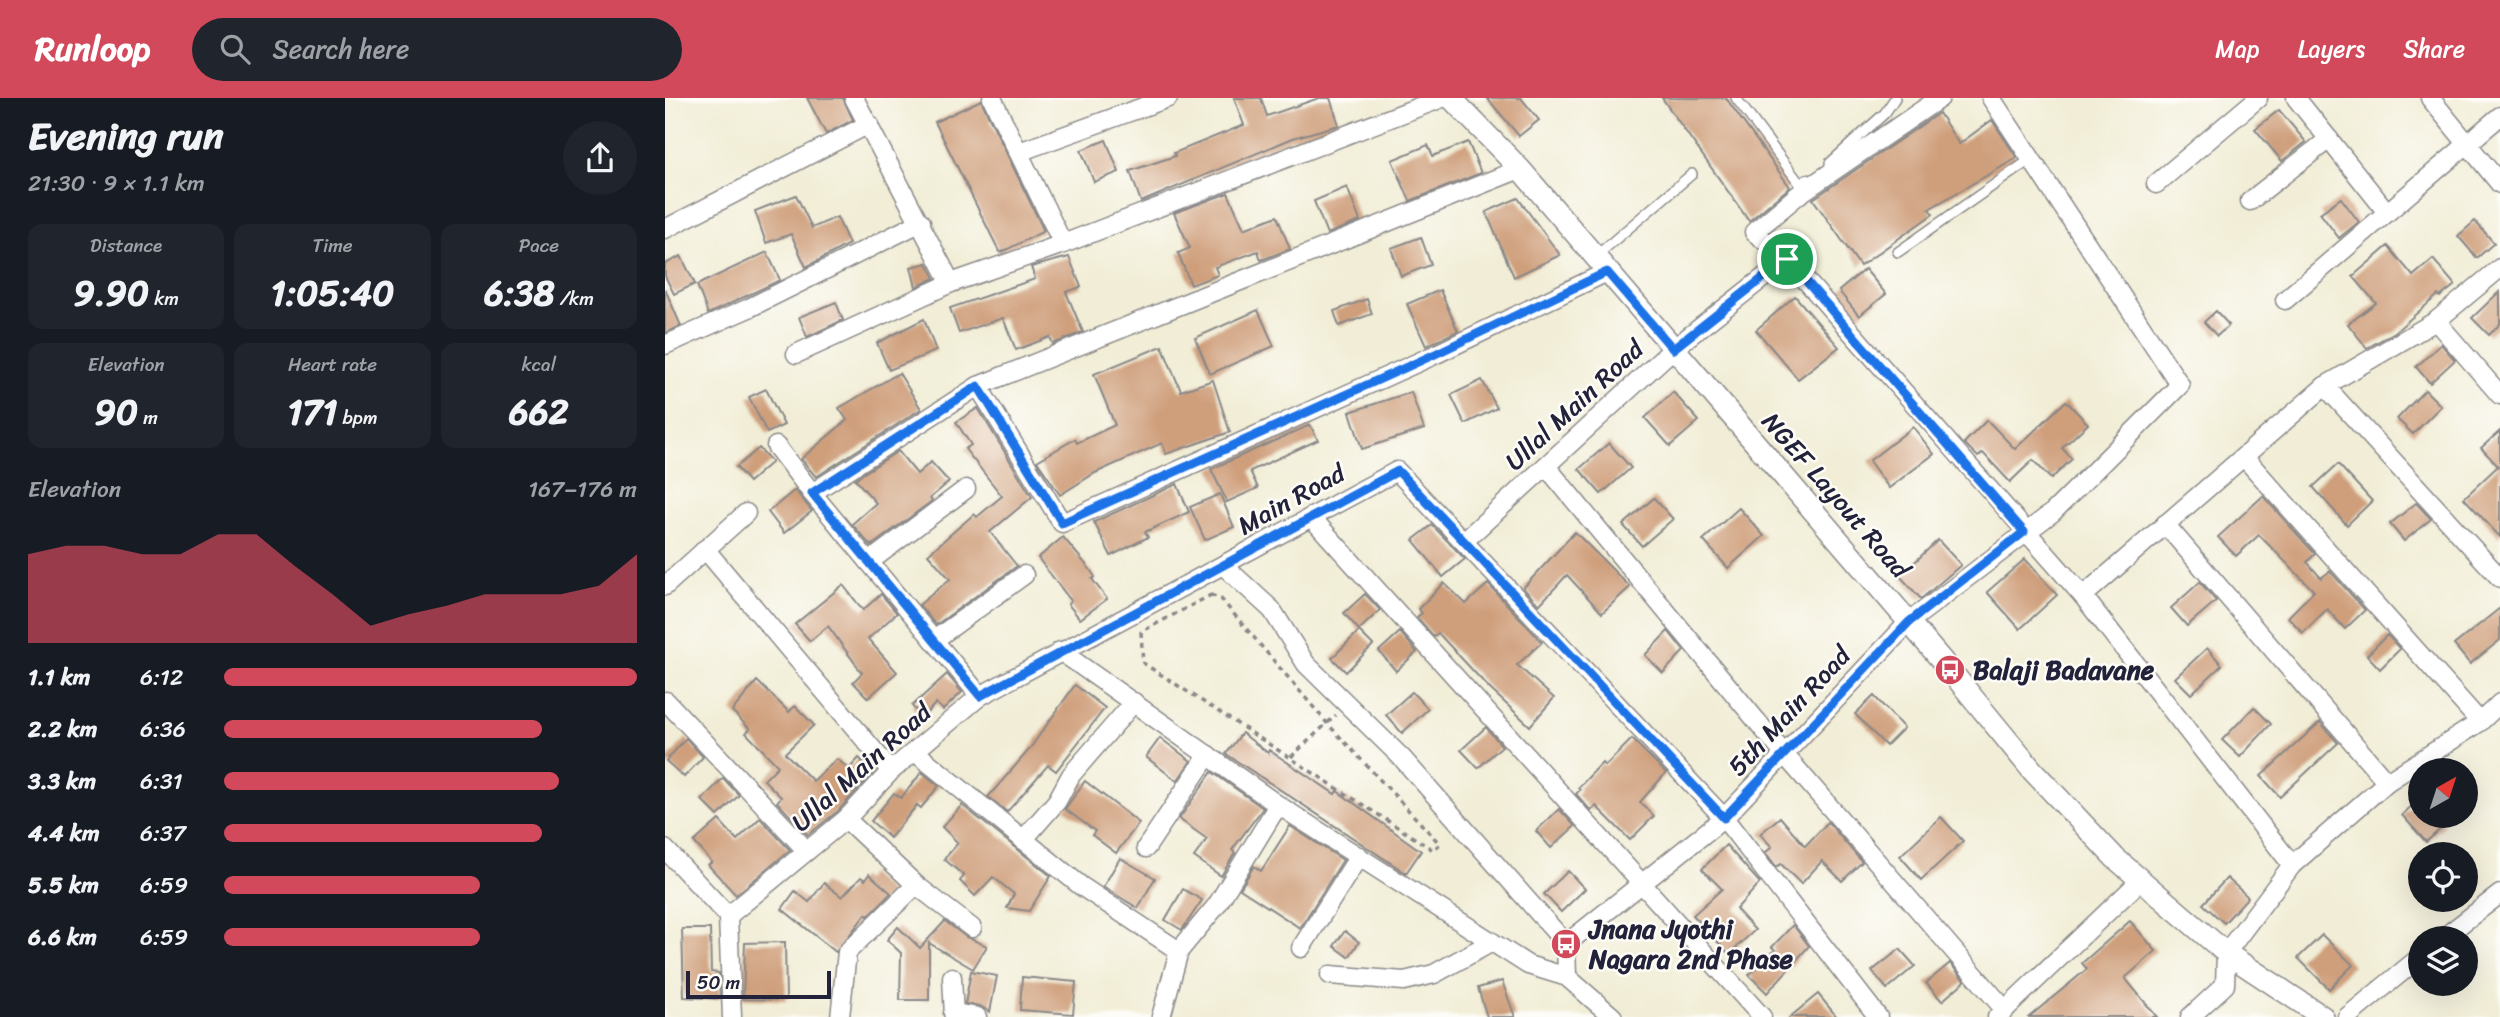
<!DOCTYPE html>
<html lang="en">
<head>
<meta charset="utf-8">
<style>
  body { margin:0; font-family:Sriracha,sans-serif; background:#20242c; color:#f1f3f6; height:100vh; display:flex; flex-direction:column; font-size:26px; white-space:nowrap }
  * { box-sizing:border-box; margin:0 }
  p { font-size:23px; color:#9ea1a6 }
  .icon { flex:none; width:38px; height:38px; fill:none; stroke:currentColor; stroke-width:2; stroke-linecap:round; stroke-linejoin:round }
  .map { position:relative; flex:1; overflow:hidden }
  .sheet { display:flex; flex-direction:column; background:#171b24; width:665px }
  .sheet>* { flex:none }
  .needle { width:46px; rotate:39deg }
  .controls { position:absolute; left:1743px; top:660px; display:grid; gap:14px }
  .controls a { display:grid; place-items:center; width:70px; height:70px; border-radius:50%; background:#171b24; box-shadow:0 7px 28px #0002; font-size:35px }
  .scale { position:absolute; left:21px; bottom:18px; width:145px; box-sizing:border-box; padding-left:7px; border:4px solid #22223b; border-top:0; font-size:19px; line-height:24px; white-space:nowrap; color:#22223b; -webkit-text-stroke:5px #fdfcf7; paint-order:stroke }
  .pin { position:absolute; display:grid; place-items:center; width:60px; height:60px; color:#fff; margin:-30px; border:4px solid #fff; border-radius:50%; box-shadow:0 2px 7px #0007 }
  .round { display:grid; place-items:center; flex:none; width:74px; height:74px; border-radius:37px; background:#20242c }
  .overview { display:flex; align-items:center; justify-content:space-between; height:119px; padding:0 28px }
  h1 { font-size:38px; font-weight:700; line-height:52px }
  .stats { display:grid; grid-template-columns:repeat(3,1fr); gap:10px; height:119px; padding:7px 28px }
  .stats div { display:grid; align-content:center; border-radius:14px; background:#20242c; text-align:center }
  .stats b { font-size:35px; font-weight:700 }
  .stats small { font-size:19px; font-weight:400 }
  .stats p { font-size:19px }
  .chart { height:196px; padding:14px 28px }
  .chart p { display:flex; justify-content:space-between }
  .chart svg { width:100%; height:126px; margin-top:7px; fill:#d1495b; opacity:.7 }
  ul { padding:0 28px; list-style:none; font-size:23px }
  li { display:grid; grid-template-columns:112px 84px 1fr; align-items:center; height:52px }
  li i { height:18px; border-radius:9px; background:#d1495b }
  header { display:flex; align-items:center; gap:42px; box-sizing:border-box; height:98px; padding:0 35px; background:#d1495b; color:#fff }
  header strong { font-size:33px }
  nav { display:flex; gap:38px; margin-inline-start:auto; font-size:24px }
  .search { width:490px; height:63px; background:#20242c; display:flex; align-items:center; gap:18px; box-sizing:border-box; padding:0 24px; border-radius:38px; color:#9ea1a6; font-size:26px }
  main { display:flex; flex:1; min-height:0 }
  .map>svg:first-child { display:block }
  .building { fill:#cf9f7c }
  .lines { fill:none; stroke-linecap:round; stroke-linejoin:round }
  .service-casing { stroke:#8a8888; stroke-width:12 }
  .minor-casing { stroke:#8a8888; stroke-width:21 }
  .tertiary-casing { stroke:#8a8888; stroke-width:24 }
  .path { stroke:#8a8888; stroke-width:3.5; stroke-dasharray:5 5; stroke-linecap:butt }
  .service { stroke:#fff; stroke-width:9 }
  .minor { stroke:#fff; stroke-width:18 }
  .tertiary { stroke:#fff; stroke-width:21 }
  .route-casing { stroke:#fff; stroke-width:14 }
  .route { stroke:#1a73e8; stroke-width:9 }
  .labels { text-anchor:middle; stroke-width:5; stroke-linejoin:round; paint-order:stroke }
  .street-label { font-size:26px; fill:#22223b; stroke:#fdfcf7 }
  .poi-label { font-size:26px; font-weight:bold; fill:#22223b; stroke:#fdfcf7; text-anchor:start }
</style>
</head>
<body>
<header>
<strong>Runloop</strong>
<div class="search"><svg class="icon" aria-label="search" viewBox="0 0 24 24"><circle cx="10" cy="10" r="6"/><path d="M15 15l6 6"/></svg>Search here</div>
<nav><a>Map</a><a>Layers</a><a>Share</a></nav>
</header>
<main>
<section class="sheet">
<div class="overview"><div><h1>Evening run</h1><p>21:30 · 9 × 1.1 km</p></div><a class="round"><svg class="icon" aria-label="share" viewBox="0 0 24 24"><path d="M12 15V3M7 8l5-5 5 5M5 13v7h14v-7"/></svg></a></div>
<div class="stats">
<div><p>Distance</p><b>9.90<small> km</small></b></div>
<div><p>Time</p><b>1:05:40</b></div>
<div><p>Pace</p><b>6:38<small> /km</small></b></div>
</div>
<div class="stats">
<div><p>Elevation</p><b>90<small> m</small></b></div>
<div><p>Heart rate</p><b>171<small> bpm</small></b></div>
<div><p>kcal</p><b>662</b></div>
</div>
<div class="chart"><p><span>Elevation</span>167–176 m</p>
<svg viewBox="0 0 160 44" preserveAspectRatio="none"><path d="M0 44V13L10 10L20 10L30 13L40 13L50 6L60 6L70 17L80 27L90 38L100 34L110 31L120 27L130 27L140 27L150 24L160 13V44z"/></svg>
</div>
<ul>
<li><b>1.1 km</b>6:12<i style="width:100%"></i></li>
<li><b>2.2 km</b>6:36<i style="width:77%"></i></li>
<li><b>3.3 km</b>6:31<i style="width:81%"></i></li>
<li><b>4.4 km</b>6:37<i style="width:77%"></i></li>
<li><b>5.5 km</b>6:59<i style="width:62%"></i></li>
<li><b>6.6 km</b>6:59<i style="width:62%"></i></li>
</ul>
</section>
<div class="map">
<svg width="1835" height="919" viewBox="0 0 1835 919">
  <rect width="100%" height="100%" fill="#fdfcf7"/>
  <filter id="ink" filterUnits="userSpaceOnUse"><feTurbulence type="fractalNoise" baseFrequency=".0143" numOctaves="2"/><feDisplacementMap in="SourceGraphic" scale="14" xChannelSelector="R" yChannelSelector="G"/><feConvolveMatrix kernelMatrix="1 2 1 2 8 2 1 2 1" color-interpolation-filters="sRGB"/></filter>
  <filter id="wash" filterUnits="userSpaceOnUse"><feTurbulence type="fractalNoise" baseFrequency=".00686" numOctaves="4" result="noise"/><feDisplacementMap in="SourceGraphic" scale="28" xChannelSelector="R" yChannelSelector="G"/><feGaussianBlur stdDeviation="1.57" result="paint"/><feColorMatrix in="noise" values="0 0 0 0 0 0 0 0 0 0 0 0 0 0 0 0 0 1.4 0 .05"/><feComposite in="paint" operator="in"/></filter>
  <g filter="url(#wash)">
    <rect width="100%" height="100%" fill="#f1edd6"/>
    <g id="blocks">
      <g class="building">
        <polygon points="142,0 178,0 188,22 161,36"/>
        <polygon points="569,0 596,0 602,18 654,0 665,0 674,27 628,40 476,104 465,73 510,58 509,55 579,27"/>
        <polygon points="822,0 856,0 874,22 854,38"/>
        <polygon points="997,0 1061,0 1125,89 1084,123"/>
        <polygon points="316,2 379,133 335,155 270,24"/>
        <polygon points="1614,12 1641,44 1617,63 1590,31"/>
        <polygon points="1274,15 1294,46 1327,22 1352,60 1264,111 1268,116 1195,168 1148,101"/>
        <polygon points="441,42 454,74 429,84 416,52"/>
        <polygon points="803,44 816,75 745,103 727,62 763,47 768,58"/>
        <polygon points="682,89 695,123 662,136 649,103"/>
        <polygon points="563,95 579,131 612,118 625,151 596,162 593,153 550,169 553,177 526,187 513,155 525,150 509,115"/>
        <polygon points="131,97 147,130 172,119 184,146 141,169 126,136 101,145 90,113"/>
        <polygon points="853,100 895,157 849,179 821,114"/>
        <polygon points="1676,100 1694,124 1674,140 1655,115"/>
        <polygon points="1810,123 1829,145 1812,160 1793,138"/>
        <polygon points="756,139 766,167 736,178 726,150"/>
        <polygon points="1723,148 1748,178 1768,161 1790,187 1775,199 1773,197 1730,234 1702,250 1683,226 1711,205 1688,178"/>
        <polygon points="102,154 115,182 43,216 32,187"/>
        <polygon points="16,158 30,186 9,196 0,178 0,166"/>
        <polygon points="404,159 416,189 401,194 418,234 388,246 385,239 351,252 338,220 294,235 285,210 370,181 366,169"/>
        <polygon points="262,165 270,180 251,189 246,169"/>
        <polygon points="1200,171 1221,196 1194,218 1174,193"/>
        <polygon points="0,191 16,228 0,235"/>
        <polygon points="775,192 793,233 761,248 742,206"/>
        <polygon points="1835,193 1835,226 1824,237 1807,220"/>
        <polygon points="1130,198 1174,249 1133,281 1091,232"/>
        <polygon points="702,201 707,216 674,228 669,213"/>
        <polygon points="171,204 178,222 142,239 134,219"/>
        <polygon points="593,212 609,248 545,276 530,240"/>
        <polygon points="1551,213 1564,227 1552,238 1539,224"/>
        <polygon points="259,221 271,253 224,272 212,245"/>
        <polygon points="1776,246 1790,262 1765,285 1751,269"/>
        <polygon points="497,248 516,293 548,282 565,334 501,356 497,345 430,375 395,397 372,363 410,341 412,345 450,327 429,276"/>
        <polygon points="234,275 256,311 151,379 136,361 182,322 174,310"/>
        <polygon points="817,282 832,310 800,326 786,297"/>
        <polygon points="101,291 119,327 102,335 84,299"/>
        <polygon points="1760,292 1776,308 1748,336 1732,321"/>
        <polygon points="746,294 759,331 697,351 685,314"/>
        <polygon points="1008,294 1034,323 1005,348 980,320"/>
        <polygon points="1401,303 1423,326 1397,350 1407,361 1386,381 1368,362 1345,384 1318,355 1313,359 1299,345 1322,322 1350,351"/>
        <polygon points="313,310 367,399 325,434 352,468 271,527 254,507 285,481 263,456 309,416 312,419 337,398 300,351 306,347 291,324"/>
        <polygon points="645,327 653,342 585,373 593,390 562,404 546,371"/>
        <polygon points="1248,329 1269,356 1224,390 1204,363"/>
        <polygon points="1835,333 1835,439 1799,400 1833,368 1816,350"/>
        <polygon points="944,345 966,370 936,396 914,371"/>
        <polygon points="94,350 107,364 84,384 71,369"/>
        <polygon points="233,353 252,376 266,364 284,384 265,400 267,403 206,448 187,426 211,405 190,381"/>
        <polygon points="1673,366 1707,403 1682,427 1648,389"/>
        <polygon points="512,386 524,414 480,434 483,439 446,458 429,424"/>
        <polygon points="130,392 147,413 119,435 103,414"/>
        <polygon points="555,396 569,429 540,442 525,409"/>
        <polygon points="1598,398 1650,456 1642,464 1656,480 1665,473 1700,512 1680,531 1662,511 1638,535 1623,519 1649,493 1594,437 1571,458 1553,439"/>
        <polygon points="989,400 1008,421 977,448 958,427"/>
        <polygon points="1751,405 1766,421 1739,443 1725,426"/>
        <polygon points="1074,410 1099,438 1063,470 1038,442"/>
        <polygon points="767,427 800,461 778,479 748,442"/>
        <polygon points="910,434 965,489 937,515 902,477 874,507 858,490"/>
        <polygon points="398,439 424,470 430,479 427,481 442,501 415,521 403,506 406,503 373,460"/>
        <polygon points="1273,442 1296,467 1256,501 1235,478"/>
        <polygon points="1360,461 1392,497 1355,531 1322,494"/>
        <polygon points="1535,484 1551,503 1522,528 1506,510"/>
        <polygon points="779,485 801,506 823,486 877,544 852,567 889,600 865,628 825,591 773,535 769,539 752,519 757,515 753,511"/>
        <polygon points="178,487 198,512 216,496 232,515 203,541 232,574 203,600 188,584 197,575 163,528 145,543 130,526"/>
        <polygon points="700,496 715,512 694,532 679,515"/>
        <polygon points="1835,510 1835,542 1805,566 1789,547"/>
        <polygon points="694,533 708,547 681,574 667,560"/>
        <polygon points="1003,533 1019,553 998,575 980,557"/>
        <polygon points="735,534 752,554 731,573 714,553"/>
        <polygon points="1722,537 1735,551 1715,571 1702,557"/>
        <polygon points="1542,550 1557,567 1526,596 1510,580"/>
        <polygon points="282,576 297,594 278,612 271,605 257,620 247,608"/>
        <polygon points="92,583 124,614 130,608 149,627 120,655 148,683 172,661 184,671 194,660 209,674 173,713 143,737 112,704 116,699 99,682 113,668 81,635 85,631 67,613"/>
        <polygon points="410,587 440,610 391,673 383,667 342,714 323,699 364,652"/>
        <polygon points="747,594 763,611 737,635 721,617"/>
        <polygon points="1209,598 1239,630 1221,648 1190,616"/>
        <polygon points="1589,609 1606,626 1575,659 1557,642"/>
        <polygon points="1655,624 1673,645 1615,699 1596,678"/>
        <polygon points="821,629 837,648 813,670 796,652"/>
        <polygon points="577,635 603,655 604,652 670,696 672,693 756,753 741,775 561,656"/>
        <polygon points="21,640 38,659 19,679 1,663"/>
        <polygon points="495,640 526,663 512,683 481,659"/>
        <polygon points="967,641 1001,675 975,704 989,718 965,742 931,708 926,713 911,696 915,692 913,690 937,665 940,668"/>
        <polygon points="257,674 274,688 256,710 252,707 225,740 206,723 229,695 236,700"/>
        <polygon points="547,674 598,710 567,752 570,755 556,778 529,759 542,741 514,721"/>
        <polygon points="58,680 74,697 53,718 37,702"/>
        <polygon points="420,683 474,725 451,755 427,737 430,733 400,711"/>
        <polygon points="1755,700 1755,718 1771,718 1780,727 1761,744 1737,717"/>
        <polygon points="297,707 386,778 364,813 342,810 349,796 328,779 310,798 295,783 299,778 279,761 293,745 277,729"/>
        <polygon points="894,711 910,728 886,750 871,733"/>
        <polygon points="1115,719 1140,748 1163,724 1197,764 1177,783 1157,763 1136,786 1116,766 1111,769 1100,755 1107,749 1095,736"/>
        <polygon points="1276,719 1298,743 1256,782 1235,758"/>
        <polygon points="95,720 125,752 71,797 43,767 47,764 29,744 54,722 72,742"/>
        <polygon points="625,728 678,762 635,830 575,791 589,768 596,773"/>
        <polygon points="1061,747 1095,785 1071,811 1090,832 1064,856 1028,817 1057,791 1037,771"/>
        <polygon points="455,760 490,780 473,810 438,789"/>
        <polygon points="903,773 920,791 896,814 879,796"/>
        <polygon points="204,776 226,795 203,818 201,816 171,854 117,811 130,793 144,804 159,785 177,799 196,779 200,782"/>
        <polygon points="1562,780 1583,799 1559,825 1538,806"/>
        <polygon points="518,791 537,802 517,832 500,822"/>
        <polygon points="280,823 301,839 322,848 308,871 264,845 264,902 235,902 236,855 222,842 233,829 255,850"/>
        <polygon points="1465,823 1491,853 1460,880 1492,919 1364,919 1422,871 1417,865"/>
        <polygon points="1128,827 1144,848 1102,895 1084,877 1110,852 1107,849"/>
        <polygon points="17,831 45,831 46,874 54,875 55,901 19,899"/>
        <polygon points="680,833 694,844 684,859 669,848"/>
        <polygon points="1657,837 1688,867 1664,891 1633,860"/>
        <polygon points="120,844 121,902 78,901 80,845"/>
        <polygon points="1235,851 1250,868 1222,891 1207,873"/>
        <polygon points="1285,865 1300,883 1277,903 1261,885"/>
        <polygon points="306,873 332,878 325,914 315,908 300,906"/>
        <polygon points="357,879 411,884 408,916 355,912"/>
        <polygon points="837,883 850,919 822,919 813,890"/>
        <polygon points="1153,896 1172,919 1125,919"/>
      </g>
    </g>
  </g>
  <g filter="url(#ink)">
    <use href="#blocks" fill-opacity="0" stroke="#8a8888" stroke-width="2"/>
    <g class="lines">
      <g class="service-casing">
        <g id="service">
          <polyline points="1071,0 1135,86 1142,81"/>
          <polyline points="1165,65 1220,15 1230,0"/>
          <polyline points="1233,154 1366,61"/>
          <polyline points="931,158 1027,76"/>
        </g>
      </g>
      <g class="minor-casing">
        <g id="minor">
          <polyline points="189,0 286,185"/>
          <polyline points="327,0 398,146 777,0"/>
          <polyline points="1275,0 1133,97 1089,134 1122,161 1418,498 1627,767"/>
          <polyline points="1631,0 1721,113"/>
          <polyline points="1765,0 1835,86"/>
          <polyline points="354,54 503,0"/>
          <polyline points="855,71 313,288 397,425 767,258 942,174"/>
          <polyline points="1491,86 1593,0"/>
          <polyline points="1585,103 1664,41"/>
          <polyline points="0,131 204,26"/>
          <polyline points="1620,202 1835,18"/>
          <polyline points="1771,223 1835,297"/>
          <polyline points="0,247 84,210 256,124"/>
          <polyline points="131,256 286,185 398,146"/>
          <polyline points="313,288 147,395 315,598"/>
          <polyline points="1660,288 1835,480"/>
          <polyline points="111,348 147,395"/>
          <polyline points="1579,359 1815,624"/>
          <polyline points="881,368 1119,656 1340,912"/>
          <polyline points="646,419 1097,919"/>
          <polyline points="1500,426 1722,684"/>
          <polyline points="799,443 1008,251 1122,161"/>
          <polyline points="40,451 226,673"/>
          <polyline points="204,464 301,391"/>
          <polyline points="559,468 607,512 641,566 737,660 901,846"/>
          <polyline points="0,488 81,415"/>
          <polyline points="1418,498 1660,288 1771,223 1835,170"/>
          <polyline points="269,542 359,477"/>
          <polyline points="395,553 613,707 863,867 902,879 948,919"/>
          <polyline points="1,603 142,753"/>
          <polyline points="250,654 416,788 514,853 552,807 613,707"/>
          <polyline points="358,742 392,703 406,677 469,604"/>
          <polyline points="481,750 543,657"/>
          <polyline points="0,751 63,818"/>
          <polyline points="251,787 307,830"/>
          <polyline points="63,818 181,721 226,673 315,598 732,373 1059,720 1213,919"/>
          <polyline points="63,818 67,919"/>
          <polyline points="1778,840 1835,796"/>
          <polyline points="636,850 694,758"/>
          <polyline points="665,877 739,883 769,876 827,844"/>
          <polyline points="287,879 289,919"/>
          <polyline points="902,879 901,846 1059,720 1244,524 1388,414 1515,287 1326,0"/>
          <polyline points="288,915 312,919"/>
          <polyline points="175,919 182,854 251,787 181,721"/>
          <polyline points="496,919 514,853"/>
          <polyline points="1332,919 1476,782"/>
          <polyline points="1525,919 1560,887 1561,855 1627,767 1722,684 1815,624 1835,605"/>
          <polyline points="1682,919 1755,859"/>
        </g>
      </g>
      <g class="tertiary-casing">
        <polyline id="tertiary" points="786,0 855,71 1285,572 1367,672 1450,760 1561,855 1658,919"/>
      </g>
      <g class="path">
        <polygon points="546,497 556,501 662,625 775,746 768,752 478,565 476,534"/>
        <polyline points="626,659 671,617"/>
      </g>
      <use href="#service" class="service"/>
      <use href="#minor" class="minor"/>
      <use href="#tertiary" class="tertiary"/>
    </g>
  </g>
  <g class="lines" filter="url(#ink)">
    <g class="route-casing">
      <polygon id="route" points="1122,161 1359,434 1244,524 1059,720 733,373 315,598 147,395 313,288 397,425 766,258 942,174 1008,251"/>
    </g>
    <use href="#route" class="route"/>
  </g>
  <defs>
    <g id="bus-disc" transform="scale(1.575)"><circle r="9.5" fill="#d1495b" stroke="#fdfcf7"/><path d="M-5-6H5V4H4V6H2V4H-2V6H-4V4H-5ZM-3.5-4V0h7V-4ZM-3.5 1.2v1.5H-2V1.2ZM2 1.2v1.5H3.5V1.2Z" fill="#fff"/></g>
  </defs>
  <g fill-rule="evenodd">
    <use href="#bus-disc" x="1285" y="572"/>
    <use href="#bus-disc" x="901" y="846"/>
  </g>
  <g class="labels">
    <g class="street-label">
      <text transform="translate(909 307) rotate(-43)" y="9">Ullal Main Road</text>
      <text transform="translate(1171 397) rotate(49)" y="9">NGEF Layout Road</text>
      <text transform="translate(626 401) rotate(-29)" y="9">Main Road</text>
      <text transform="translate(1124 613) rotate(-47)" y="9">5th Main Road</text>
      <text transform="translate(196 669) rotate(-42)" y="9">Ullal Main Road</text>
    </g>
    <g class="poi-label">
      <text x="1308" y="581">Balaji Badavane</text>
      <text x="924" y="840">Jnana Jyothi<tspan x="924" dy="30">Nagara 2nd Phase</tspan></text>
    </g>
  </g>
</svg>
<div class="controls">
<a><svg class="needle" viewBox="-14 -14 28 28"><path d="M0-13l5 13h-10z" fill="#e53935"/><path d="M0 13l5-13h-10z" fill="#9ea1a6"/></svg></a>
<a><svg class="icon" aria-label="locate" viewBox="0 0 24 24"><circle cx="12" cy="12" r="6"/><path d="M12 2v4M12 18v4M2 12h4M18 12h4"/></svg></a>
<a><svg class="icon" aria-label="layers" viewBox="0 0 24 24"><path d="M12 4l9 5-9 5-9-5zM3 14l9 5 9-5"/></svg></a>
</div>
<div class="scale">50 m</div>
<div class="pin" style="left:1122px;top:161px;background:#1e9e55"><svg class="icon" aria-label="arrive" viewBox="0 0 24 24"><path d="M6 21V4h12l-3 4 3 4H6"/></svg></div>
</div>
</main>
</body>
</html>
